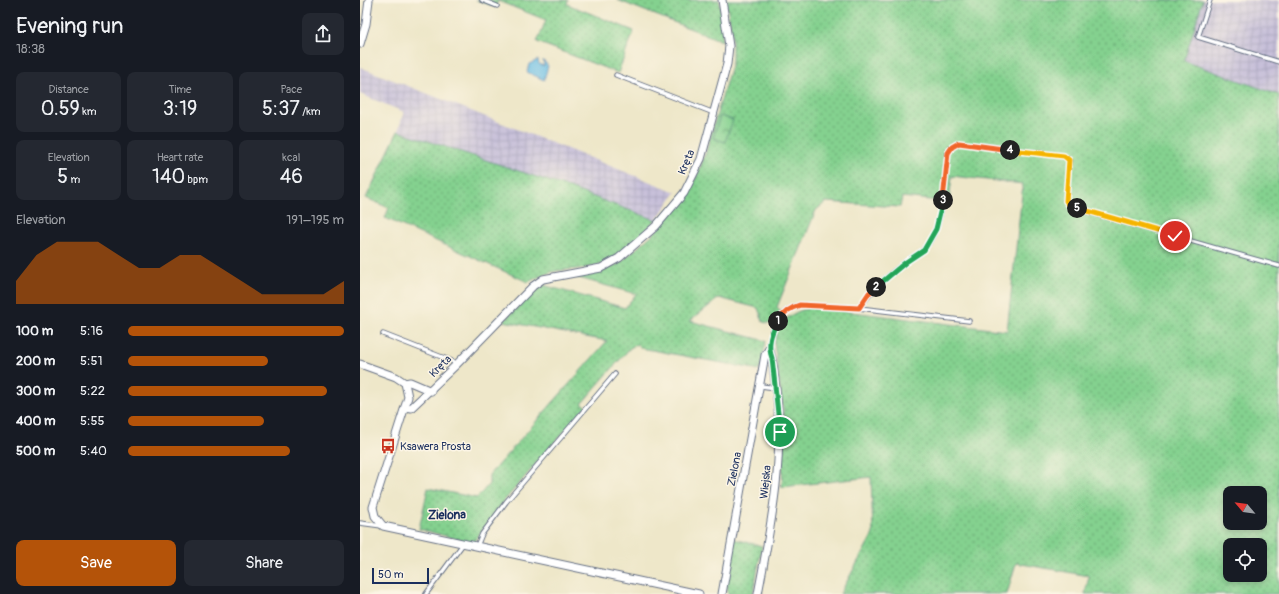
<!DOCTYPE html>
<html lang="en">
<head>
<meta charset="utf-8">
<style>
  body { margin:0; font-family:Pangolin,sans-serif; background:#242831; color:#f1f3f6; height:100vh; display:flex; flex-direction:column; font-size:15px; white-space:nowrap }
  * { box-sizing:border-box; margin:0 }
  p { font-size:13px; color:#9ea1a6 }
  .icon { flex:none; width:22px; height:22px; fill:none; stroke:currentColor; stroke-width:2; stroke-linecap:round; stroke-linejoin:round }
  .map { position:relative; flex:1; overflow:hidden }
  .panel { display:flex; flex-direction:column; background:#171b24; width:360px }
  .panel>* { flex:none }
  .needle { width:26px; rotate:299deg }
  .fabs { position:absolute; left:863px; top:486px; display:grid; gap:8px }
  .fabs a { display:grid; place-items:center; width:44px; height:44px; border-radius:8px; background:#171b24; box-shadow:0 2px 6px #0003; font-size:20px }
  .scale { position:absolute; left:12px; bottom:10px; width:57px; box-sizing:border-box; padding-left:4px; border:2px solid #1b2f5e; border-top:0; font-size:11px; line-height:14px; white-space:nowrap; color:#1b2f5e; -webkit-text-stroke:3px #fcf5e5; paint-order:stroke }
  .pin { position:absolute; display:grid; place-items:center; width:34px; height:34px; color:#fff; margin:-17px; border:2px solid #fff; border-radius:50%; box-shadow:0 1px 4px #0007 }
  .km { position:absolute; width:20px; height:20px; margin:-10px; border-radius:50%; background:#222; color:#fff; font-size:11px; line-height:20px; text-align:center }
  .round { display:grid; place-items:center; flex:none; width:42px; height:42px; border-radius:8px; background:#242831 }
  .headline { display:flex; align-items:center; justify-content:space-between; height:68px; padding:0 16px }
  h1 { font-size:22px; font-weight:600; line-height:30px }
  .stats { display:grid; grid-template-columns:repeat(3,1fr); gap:6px; height:68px; padding:4px 16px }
  .stats div { display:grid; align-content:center; border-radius:8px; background:#242831; text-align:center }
  .stats b { font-size:20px; font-weight:600 }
  .stats small { font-size:11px; font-weight:400 }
  .stats p { font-size:11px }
  .chart { height:112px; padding:8px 16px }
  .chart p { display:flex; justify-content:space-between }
  .chart svg { width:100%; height:72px; margin-top:4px; fill:#b45309; opacity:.7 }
  .action { display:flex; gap:8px; margin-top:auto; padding:8px 16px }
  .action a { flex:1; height:46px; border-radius:8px; background:#b45309; color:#fff; font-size:16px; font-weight:600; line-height:46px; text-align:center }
  .action a+a { background:#242831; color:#f1f3f6 }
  ul { padding:0 16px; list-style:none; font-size:13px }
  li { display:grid; grid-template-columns:64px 48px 1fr; align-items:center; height:30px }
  li i { height:10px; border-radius:5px; background:#b45309 }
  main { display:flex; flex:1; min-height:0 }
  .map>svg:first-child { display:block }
  .industrial { fill:url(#industrial-grid) }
  .grass { fill:url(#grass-dots); stroke:#508076; fill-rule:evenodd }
  .park { fill:url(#park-crowns); stroke:#508076 }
  .water { fill:#68bee5; stroke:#4276a2 }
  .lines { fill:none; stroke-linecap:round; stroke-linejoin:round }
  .lane-casing { stroke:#656f83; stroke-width:5.5 }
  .street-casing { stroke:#656f83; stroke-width:9 }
  .lane { stroke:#fff; stroke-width:3.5 }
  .street { stroke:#fff; stroke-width:7 }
  .split-1-casing { stroke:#fff; stroke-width:8 }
  .split-2-casing { stroke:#fff; stroke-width:8 }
  .split-3-casing { stroke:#fff; stroke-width:8 }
  .split-4-casing { stroke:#fff; stroke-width:8 }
  .split-5-casing { stroke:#fff; stroke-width:8 }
  .split-6-casing { stroke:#fff; stroke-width:8 }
  .split-1 { stroke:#22a559; stroke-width:5 }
  .split-2 { stroke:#f0652b; stroke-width:5 }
  .split-3 { stroke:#22a559; stroke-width:5 }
  .split-4 { stroke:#f0652b; stroke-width:5 }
  .split-5 { stroke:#f5b400; stroke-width:5 }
  .split-6 { stroke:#f5b400; stroke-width:5 }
  .labels { text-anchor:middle; stroke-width:3; stroke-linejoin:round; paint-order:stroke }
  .street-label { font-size:11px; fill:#1b2f5e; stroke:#fcf5e5 }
  .poi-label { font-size:11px; fill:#1b2f5e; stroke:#fcf5e5; text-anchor:start }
  .neighbourhood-label { font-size:12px; font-weight:bold; fill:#1b2f5e; stroke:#fcf5e5 }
</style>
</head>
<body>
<main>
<section class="panel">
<div class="headline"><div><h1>Evening run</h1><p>18:38</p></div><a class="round"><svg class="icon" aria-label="share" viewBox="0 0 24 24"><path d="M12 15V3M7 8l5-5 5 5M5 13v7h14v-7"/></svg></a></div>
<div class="stats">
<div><p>Distance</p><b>0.59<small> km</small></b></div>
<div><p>Time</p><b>3:19</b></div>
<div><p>Pace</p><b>5:37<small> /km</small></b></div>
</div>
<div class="stats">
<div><p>Elevation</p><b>5<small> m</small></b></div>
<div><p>Heart rate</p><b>140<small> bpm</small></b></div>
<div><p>kcal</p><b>46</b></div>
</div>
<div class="chart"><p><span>Elevation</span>191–195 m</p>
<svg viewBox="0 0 160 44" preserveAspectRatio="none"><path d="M0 44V30L10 14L20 6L30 6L40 6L50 14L60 22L70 22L80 14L90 14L100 22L110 30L120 38L130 38L140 38L150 38L160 30V44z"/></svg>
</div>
<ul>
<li><b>100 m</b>5:16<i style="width:100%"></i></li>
<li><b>200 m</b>5:51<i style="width:65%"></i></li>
<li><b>300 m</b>5:22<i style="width:92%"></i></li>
<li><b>400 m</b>5:55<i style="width:63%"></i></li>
<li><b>500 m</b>5:40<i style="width:75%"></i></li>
</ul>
<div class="action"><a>Save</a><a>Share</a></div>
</section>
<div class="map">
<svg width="919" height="594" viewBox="0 0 919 594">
  <defs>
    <pattern id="industrial-grid" width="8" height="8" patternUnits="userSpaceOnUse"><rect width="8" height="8" fill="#c7c0d9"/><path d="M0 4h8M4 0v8" fill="none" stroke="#aaa5bd"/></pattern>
    <pattern id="grass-dots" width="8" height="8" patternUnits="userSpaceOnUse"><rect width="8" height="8" fill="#84d18f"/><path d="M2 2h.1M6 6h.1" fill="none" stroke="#6baa78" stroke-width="1.8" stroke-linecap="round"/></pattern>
    <pattern id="park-crowns" width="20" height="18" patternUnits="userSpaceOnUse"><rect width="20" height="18" fill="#84d18f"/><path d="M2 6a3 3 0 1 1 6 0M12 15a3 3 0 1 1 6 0" fill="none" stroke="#6baa78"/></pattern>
  </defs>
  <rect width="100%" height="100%" fill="#fcf5e5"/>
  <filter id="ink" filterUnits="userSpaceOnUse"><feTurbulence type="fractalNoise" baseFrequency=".025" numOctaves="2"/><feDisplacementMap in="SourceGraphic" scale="8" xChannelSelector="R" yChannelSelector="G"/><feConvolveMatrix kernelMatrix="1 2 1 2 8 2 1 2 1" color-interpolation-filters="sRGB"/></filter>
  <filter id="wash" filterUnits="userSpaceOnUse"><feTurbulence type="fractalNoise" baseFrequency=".012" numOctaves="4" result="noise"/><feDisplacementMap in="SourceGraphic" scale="16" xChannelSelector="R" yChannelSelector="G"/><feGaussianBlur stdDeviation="0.9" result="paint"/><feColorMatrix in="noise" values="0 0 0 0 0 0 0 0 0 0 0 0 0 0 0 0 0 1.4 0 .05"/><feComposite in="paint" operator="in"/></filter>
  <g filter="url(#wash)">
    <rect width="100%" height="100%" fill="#eee7c9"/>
    <g class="industrial">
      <polygon points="843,0 919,0 919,95 824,61"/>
      <polygon points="0,67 316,192 296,220 204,186 38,131 44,112 0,94"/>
    </g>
    <g class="grass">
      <polygon points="116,0 208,0 207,4 274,31 258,73 177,42 186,20 138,1 135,7"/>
      <polygon points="257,0 359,0 363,22 362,41"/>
      <path d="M366,0H843L824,61L919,95V594H725L729,576L656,563L647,594H480L513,534L511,477L422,487L424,416L414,343C419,320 429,314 451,307L647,331L663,184L592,176L589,202L542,197L540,207L466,202L456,210L417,307L421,312L409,323L403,322L398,308L359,298L330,321L406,341L400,370L281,348L277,344L270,348L222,403L226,406L144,501L113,543L59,529L68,488L117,498L129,484V475L247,341L143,321L178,287L183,285L265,308L276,294L212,276L235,273L260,263L293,234L327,196L338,173L346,152L372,62V34ZM870,493H900V523H870ZM870,545H900V575H870Z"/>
      <path d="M38,131L204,186L296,220C279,237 260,260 236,266C225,269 214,269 203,270C190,271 179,277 168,282L25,218L29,208L6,198Z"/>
      <polygon points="374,539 402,546 393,594 368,594 367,585 365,585"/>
    </g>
    <polygon class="park" points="360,116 373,120 365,142 353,138"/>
    <polygon class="water" points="178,60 179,64 184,66 183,60 188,66 184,80 167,72 169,64"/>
  </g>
  <g filter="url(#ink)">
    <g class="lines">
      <g class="lane-casing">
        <g id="lane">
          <polyline points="122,0 137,6"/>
          <polyline points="850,0 838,37 919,62"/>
          <polyline points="256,75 354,113"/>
          <path d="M499,308C512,290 529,274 547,261C552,257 560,254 564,249C585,226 584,182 588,153L592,147L599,143L704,156L709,160L706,201L711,207L919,266"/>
          <polyline points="23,334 92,361 96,365"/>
          <path d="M409,349C411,329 419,310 440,305L499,308L609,321"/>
          <polyline points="401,386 416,388"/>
          <polyline points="0,523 22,526"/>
          <polyline points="117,546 122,534 146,502 255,374"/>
          <polyline points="66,594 103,544"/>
        </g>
      </g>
      <g class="street-casing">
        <g id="street">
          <polyline points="0,44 6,24 9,0"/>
          <polyline points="0,364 36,377 45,383 48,397 13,507 15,516 23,526 339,594"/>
          <polyline points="45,383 50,382 71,391"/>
          <polyline points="45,407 51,408 96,365 173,286 183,279 241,268 259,258 296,226 324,193 341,159 367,64 369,46 362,0"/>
          <polyline points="362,594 405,355 409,349"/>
          <path d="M398,594C411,525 425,458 416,388C414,375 414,361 409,349"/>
        </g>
      </g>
      <use href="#lane" class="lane"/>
      <use href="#street" class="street"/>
    </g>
  </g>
  <g class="lines" filter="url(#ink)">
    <g class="split-1-casing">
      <path id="split-1" d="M418,321C411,333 407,344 412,358L420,432"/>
    </g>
    <g class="split-2-casing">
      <path id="split-2" d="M418,321C424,312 430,308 440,305L499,308L509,293L516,287"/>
    </g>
    <g class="split-3-casing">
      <polyline id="split-3" points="516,287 546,262 564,250 576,229 583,200"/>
    </g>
    <g class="split-4-casing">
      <polyline id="split-4" points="583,200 588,153 592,147 599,143 650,150"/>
    </g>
    <g class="split-5-casing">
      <polyline id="split-5" points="650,150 704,156 709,160 706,201 711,207 717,208"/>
    </g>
    <g class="split-6-casing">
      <polyline id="split-6" points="717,208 815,236"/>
    </g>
    <use href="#split-1" class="split-1"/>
    <use href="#split-2" class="split-2"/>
    <use href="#split-3" class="split-3"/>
    <use href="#split-4" class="split-4"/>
    <use href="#split-5" class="split-5"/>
    <use href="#split-6" class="split-6"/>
  </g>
  <defs>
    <g id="bus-bare" transform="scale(1.2)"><path d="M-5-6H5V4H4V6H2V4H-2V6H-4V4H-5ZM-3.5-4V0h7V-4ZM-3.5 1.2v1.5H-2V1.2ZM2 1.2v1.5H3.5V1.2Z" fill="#c8321e" stroke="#fcf5e5" stroke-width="2.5" paint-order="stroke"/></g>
  </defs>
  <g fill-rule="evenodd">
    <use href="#bus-bare" x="28" y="446"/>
  </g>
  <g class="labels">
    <g class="street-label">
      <text transform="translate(326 162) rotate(-68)" y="4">Kręta</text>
      <text transform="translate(80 366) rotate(-45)" y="4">Kręta</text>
      <text transform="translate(374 469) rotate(-79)" y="4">Zielona</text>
      <text transform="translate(405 482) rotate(-84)" y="4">Wiejska</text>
    </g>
    <g class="poi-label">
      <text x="40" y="450">Ksawera Prosta</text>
    </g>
    <g class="neighbourhood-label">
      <text x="87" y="519">Zielona</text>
    </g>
  </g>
</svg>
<div class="fabs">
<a><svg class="needle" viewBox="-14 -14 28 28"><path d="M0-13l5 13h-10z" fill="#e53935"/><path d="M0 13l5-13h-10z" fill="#9ea1a6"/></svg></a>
<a><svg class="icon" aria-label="locate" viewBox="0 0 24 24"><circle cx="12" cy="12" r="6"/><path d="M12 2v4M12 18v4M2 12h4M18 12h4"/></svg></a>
</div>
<div class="scale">50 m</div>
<div class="pin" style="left:420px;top:432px;background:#1e9e55"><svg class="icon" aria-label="arrive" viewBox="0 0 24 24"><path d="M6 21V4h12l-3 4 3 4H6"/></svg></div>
<div class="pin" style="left:815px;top:236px;background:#d93025"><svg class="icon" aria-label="check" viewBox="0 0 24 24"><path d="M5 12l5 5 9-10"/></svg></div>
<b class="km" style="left:418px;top:321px">1</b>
<b class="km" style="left:516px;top:287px">2</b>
<b class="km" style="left:583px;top:200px">3</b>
<b class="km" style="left:650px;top:150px">4</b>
<b class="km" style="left:717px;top:208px">5</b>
</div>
</main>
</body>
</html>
